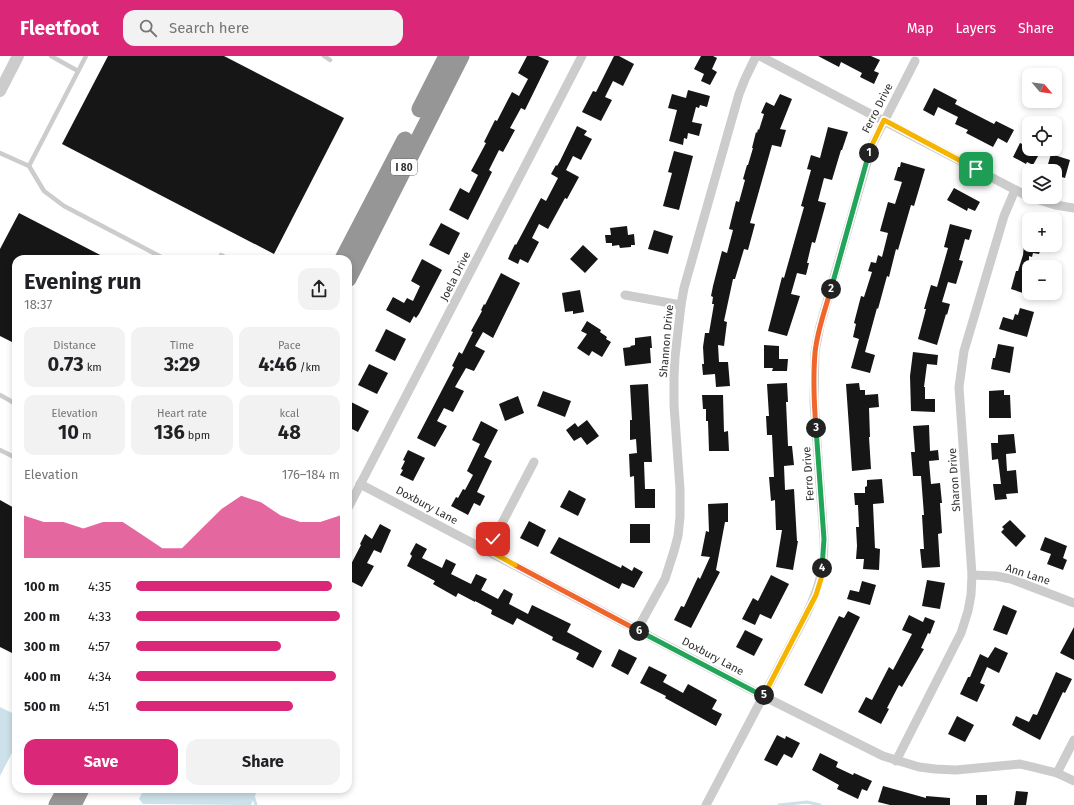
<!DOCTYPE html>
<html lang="en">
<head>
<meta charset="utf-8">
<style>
  body { margin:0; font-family:"Fira Sans",sans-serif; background:#f2f2f2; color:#202124; height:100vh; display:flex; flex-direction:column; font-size:15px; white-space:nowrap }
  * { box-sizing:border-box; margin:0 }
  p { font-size:13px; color:#757577 }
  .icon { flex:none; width:22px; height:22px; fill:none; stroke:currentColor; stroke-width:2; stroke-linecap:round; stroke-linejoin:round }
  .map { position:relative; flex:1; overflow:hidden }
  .sheet { position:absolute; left:12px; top:199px; width:340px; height:538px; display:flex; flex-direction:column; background:#fff; border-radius:12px; box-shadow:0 2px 6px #0003 }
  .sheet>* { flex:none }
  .needle { width:26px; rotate:119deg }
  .tools { position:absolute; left:1022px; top:12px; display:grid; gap:8px }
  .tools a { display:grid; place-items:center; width:40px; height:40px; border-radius:8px; background:#fff; box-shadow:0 2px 6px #0003; font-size:20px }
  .pin { position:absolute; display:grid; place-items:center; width:34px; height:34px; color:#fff; margin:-17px; border-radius:8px; box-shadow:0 2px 6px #0006 }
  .km { position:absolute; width:20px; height:20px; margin:-10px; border-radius:50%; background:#222; color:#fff; font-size:11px; line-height:20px; text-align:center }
  .round { display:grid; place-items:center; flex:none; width:42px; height:42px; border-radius:12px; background:#f2f2f2 }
  .headline { display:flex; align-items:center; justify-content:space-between; height:68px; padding:0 12px }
  h1 { font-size:22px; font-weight:700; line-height:30px }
  .figures { display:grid; grid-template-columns:repeat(3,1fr); gap:6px; height:68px; padding:4px 12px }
  .figures div { display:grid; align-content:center; border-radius:10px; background:#f2f2f2; text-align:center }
  .figures b { font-size:20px; font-weight:700 }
  .figures small { font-size:11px; font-weight:400 }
  .figures p { font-size:11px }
  .chart { height:112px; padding:8px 12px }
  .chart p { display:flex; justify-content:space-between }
  .chart svg { width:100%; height:72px; margin-top:4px; fill:#db2777; opacity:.7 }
  .button { display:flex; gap:8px; margin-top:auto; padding:8px 12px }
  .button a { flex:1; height:46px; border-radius:12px; background:#db2777; color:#fff; font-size:16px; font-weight:700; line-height:46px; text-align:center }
  .button a+a { background:#f2f2f2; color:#202124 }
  ul { padding:0 12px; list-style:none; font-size:13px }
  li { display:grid; grid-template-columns:64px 48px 1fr; align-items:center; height:30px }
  li i { height:10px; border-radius:5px; background:#db2777 }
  header { display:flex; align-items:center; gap:24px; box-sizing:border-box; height:56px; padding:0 20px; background:#db2777; color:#fff }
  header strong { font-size:19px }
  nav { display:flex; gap:22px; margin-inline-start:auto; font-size:14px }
  .search { width:280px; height:36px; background:#f2f2f2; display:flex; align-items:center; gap:10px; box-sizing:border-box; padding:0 14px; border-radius:12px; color:#757577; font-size:15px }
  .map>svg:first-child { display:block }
  .water { fill:#cce1e9 }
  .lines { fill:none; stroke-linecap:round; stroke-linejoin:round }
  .stream { stroke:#cce1e9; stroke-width:3 }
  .building { fill:#161616 }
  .service { stroke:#ccc; stroke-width:4.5 }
  .minor { stroke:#ccc; stroke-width:9 }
  .tertiary { stroke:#ccc; stroke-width:12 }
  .motorway { stroke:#969696; stroke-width:17 }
  .split-1-casing { stroke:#fff; stroke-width:8 }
  .split-2-casing { stroke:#fff; stroke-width:8 }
  .split-3-casing { stroke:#fff; stroke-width:8 }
  .split-4-casing { stroke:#fff; stroke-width:8 }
  .split-5-casing { stroke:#fff; stroke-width:8 }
  .split-6-casing { stroke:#fff; stroke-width:8 }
  .split-7-casing { stroke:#fff; stroke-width:8 }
  .split-8-casing { stroke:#fff; stroke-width:8 }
  .split-1 { stroke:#f5b400; stroke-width:5 }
  .split-2 { stroke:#22a559; stroke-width:5 }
  .split-3 { stroke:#f0652b; stroke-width:5 }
  .split-4 { stroke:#22a559; stroke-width:5 }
  .split-5 { stroke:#f5b400; stroke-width:5 }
  .split-6 { stroke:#22a559; stroke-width:5 }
  .split-7 { stroke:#f0652b; stroke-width:5 }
  .split-8 { stroke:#f5b400; stroke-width:5 }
  .labels { text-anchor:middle; stroke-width:4; stroke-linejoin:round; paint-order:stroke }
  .shield { fill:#fff; stroke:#6d6d6d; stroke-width:1 }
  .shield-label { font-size:10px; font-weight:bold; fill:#2f2f2f }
  .street-label { font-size:11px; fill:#2f2f2f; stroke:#fff }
</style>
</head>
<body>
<header>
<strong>Fleetfoot</strong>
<div class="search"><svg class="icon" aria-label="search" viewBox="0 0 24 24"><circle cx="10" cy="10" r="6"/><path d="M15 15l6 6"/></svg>Search here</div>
<nav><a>Map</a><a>Layers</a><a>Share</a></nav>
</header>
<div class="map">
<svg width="1074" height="749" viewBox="0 0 1074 749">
  <rect width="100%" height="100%" fill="#fff"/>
  <g class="water">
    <polygon points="0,651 16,659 16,689 0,720"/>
    <polygon points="144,733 258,733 251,749 143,748 139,743"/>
  </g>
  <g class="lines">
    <g class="stream">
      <polyline points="251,733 256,749"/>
      <polyline points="779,749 807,746 820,749"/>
    </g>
  </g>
  <g class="building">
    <polygon points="108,0 224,0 344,62 274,198 62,88"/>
    <polygon points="527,0 538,0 549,5 525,54 521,52 510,72 515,74 503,96 499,94 489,114 492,116 468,164 449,154 460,132 469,137 478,119 471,115 486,87 484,86 495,64 497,65 512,36 519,40 528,23 518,17"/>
    <polygon points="614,0 619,0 634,8 623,30 613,25 605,41 612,44 601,65 582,56 593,35 596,36"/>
    <polygon points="701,0 713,0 717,2 712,13 717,16 710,29 701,25 704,18 694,13"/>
    <polygon points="818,0 871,0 880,4 874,15 879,17 874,28 860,21 862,17 841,6 839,11"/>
    <polygon points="934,32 957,44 955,48 994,68 996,65 1014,74 1007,87 998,82 993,91 966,77 968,74 955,68 958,61 938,51 934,60 923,54"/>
    <polygon points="688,34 710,40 707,51 700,49 699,52 696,51 692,66 702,68 699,80 688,77 687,83 684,82 683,89 669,85 677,54 668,52 672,38 686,42"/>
    <polygon points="780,38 792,43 780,73 786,74 781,91 772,89 750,167 755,168 748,194 744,193 735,223 733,223 724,265 727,266 724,290 718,289 719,306 728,306 730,330 716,331 715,318 703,319 702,308 704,308 703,291 705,277 709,277 714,248 712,248 713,241 711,240 713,230 722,195 727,197 733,174 729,173 736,145 739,146 745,124 743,123 747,109 748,109 753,92 752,92 756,76 757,77 758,73 759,74 764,58 761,57 766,46 774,50"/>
    <polygon points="577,70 587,75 584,79 592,83 581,104 573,100 566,114 579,121 567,143 565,142 548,173 539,168 532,182 539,186 528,207 520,203 518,208 508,203 510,198 515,188 516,189 541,142 546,145 558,122 551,118 556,109 557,110 560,105"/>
    <polygon points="828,71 848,76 842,94 841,94 832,124 824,122 818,145 826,147 815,187 812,186 807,207 809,207 806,219 797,217 791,238 800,240 787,280 768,275 782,221 784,222 804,151 801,150 811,114 807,113 811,99 820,102"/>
    <polygon points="1020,87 1029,91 1029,93 1042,93 1033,109 1027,106 1026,108 1013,101"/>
    <polygon points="674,95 693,100 679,154 663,150 672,117 668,116"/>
    <polygon points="1051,98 1070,104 1065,122 1055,119 1055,115 1046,115"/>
    <polygon points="901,106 925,113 914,150 911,149 898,194 896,193 889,221 887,220 878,253 877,252 865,296 875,299 870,317 851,312 859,283 853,281 856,268 854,267 861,240 864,241 872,216 868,215 871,206 876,207 878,199 882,201 888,177 880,175 888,146 895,148 902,126 894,124 898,111 900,111"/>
    <polygon points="954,132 980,146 975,155 968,152 967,155 947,144"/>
    <polygon points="19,157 108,203 16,203 16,288 0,280 0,193"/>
    <polygon points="441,167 460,177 449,199 429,189"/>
    <polygon points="950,168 972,174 969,184 965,183 959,204 963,205 956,228 948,226 942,246 950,248 947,259 946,258 937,289 918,283 926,253 924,253 931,229 937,231 948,192 944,191"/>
    <polygon points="627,170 628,179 634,178 635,189 631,189 631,191 620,192 619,189 612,190 612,187 606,187 605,179 611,179 610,172"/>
    <polygon points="654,174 673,180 668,198 648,193"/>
    <polygon points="1027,186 1029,186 1029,189 1042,189 1039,198 1033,197 1032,201 1029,200 1029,239 1011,233 1016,215 1018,215 1023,199 1024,189 1026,189"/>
    <polygon points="583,189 598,203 585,217 570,203"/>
    <polygon points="422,203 442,214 419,258 416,262 414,260 410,267 386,254 393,241 404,247 407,242 413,245 420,230 411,225"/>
    <polygon points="501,217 520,227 493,282 483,276 475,290 485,295 474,315 466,312 455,331 464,335 453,356 444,352 437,365 447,370 435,391 417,382 454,311 452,310 459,296 462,298 473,276 471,275 482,255 481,254 484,248 485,249"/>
    <polygon points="580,234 584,256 573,258 573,255 565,256 562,237"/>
    <polygon points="1020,252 1034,256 1027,281 999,273 1003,261 1013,264 1015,258 1018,259"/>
    <polygon points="587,265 601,274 600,276 607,281 606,283 611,286 602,301 592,295 589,300 577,292 587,278 581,275"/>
    <polygon points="386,273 406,283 395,305 375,295"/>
    <polygon points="651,280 652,292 650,292 651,307 625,310 623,292 631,291 630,290 635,289 635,282"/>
    <polygon points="998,288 1014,291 1010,317 991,313 993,302 995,302"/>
    <polygon points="764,289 779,290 779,303 788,303 787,315 772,315 773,312 764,312"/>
    <polygon points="913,296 938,299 937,309 927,308 924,331 925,331 925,343 935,343 935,356 911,355 910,320"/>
    <polygon points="369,308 388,317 377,338 358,329"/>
    <polygon points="787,327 788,346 786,346 788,390 792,390 794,409 784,410 785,434 794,433 797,485 798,485 793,514 776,511 782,474 776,474 775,444 771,445 769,421 774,421 772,379 767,379 766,360 769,360 767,328"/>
    <polygon points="859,327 860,334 865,334 865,339 878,338 879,351 869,352 870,381 869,381 871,413 852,415 846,328"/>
    <polygon points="648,328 652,406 644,406 645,433 655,433 655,452 635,452 634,420 630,421 629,398 637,397 636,383 630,384 630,364 632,364 630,329"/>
    <polygon points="1004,334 1004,339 1010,339 1011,362 989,362 989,335"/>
    <polygon points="543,335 571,345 565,361 537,350"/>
    <polygon points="702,339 723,339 724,376 728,375 729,395 709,395 708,365 706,365 706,353 703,353"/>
    <polygon points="518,340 524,357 505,365 499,348"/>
    <polygon points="351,346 369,355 358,376 348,371 348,351"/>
    <polygon points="587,364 599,380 587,389 581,381 574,385 566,374 575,367 578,371"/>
    <polygon points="481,365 498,374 484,401 492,405 477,436 485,440 480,450 474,447 468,459 451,450 456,441 458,442 463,433 465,434 473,419 467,415 480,388 472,384"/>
    <polygon points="929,369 930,395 938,394 939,404 929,405 931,428 940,427 942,447 940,447 942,477 938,478 940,511 922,512 920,493 924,493 922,459 924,459 921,420 913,420 911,396 915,396 913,370"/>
    <polygon points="1014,378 1016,397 1006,398 1007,415 1016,414 1018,437 1006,438 1007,443 995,444 993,428 1001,428 998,403 992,404 991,387 998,387 998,379"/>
    <polygon points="408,394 425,402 413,425 400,419 403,414 401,413 405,405 403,404"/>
    <polygon points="882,423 884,447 873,448 875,492 880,493 879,514 863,513 864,503 856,503 857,490 856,471 859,471 858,449 855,449 854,437 865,437 865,431 867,430 867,424"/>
    <polygon points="569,434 586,443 578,460 560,451"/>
    <polygon points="0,444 16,453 16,599 0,591"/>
    <polygon points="728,447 728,466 725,466 716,514 720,516 691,572 674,564 681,550 684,551 698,521 700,523 710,501 701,500 706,475 709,476 708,448"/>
    <polygon points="1010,464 1026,480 1016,491 1001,476 1004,473 1002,471"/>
    <polygon points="529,465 546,474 538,491 520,482"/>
    <polygon points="380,468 391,474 381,497 374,494 367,507 374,510 362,531 348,524 348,514 361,489 360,488 365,478 372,483"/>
    <rect x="630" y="468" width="20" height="19"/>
    <polygon points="559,481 621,512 622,509 632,515 634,511 643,516 634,532 622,527 619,533 550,497"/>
    <polygon points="1045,481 1067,490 1063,502 1067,504 1063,514 1047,508 1051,498 1040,494"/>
    <polygon points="416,487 427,493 422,502 442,512 446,503 456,508 451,518 471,528 476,518 487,523 481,534 498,543 504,533 513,538 509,548 528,558 532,549 571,568 567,576 602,595 593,612 576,603 579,597 552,584 553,581 517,562 513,569 491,558 492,554 475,545 475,546 458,537 456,541 433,528 435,525 407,510 412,500 410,498"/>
    <polygon points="771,519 789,528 771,563 760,558 755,569 742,563 753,542 758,545"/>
    <polygon points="927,524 945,527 940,553 922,550"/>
    <polygon points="862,525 876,529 870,549 847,543 850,534 859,536"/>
    <polygon points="1003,549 1017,555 1007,579 993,574"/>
    <polygon points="848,555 860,561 822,638 804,629 839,560 844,562"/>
    <polygon points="909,559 923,566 925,561 935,565 930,578 928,577 921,592 924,593 902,631 899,629 887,652 889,653 881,668 858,656 866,641 872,644 889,611 893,614 912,578 902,574"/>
    <polygon points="1074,571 1074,604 1060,597"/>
    <polygon points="745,574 763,583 754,600 736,591"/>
    <polygon points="995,591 1008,597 999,617 987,611 980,627 985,629 977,646 960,638 968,621 970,621 980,598 988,602"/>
    <polygon points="619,593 637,602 628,619 611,610"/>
    <polygon points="649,610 667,619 663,626 683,637 688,628 717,644 712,653 722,658 716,670 665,642 666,640 640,627"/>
    <polygon points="1056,616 1072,623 1065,637 1063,636 1040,684 1012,669 1016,660 1029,666 1033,658 1037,659"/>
    <polygon points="957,660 974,669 965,686 948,678"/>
    <polygon points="777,679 785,683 786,680 800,687 792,702 784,698 777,710 764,704"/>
    <polygon points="820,697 838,706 836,711 853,719 854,717 872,725 867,735 862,733 858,743 837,733 839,729 812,714"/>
    <polygon points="883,730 926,742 926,740 950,742 950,749 890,749 878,746"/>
    <polygon points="1016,735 1028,736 1026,749 1014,749"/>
    <rect x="976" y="739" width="11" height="10"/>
  </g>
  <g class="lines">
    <g class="service">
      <polyline points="51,0 78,15"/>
      <polyline points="324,0 330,4"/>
      <polyline points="0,97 29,110 86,0"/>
      <polyline points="29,110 44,135 64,150 165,203"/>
      <polyline points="221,199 228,203"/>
      <polyline points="0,339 16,348"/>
      <polyline points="0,394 16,402"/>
    </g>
    <g class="minor">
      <polyline points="760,0 1029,141"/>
      <polyline points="1030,141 1055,149 1074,152"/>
      <polyline points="625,239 681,249"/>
      <polyline points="360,428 763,640 883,700 919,711 935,713 956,714 1020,708 1057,717 1074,725"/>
      <polyline points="348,452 582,0"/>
      <polyline points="488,494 534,406"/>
      <polyline points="972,519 996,520 1011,523 1074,547"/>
      <polyline points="637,574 665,523 674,495 678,480 680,461 680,433 674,349 674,321 675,301 681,249 684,232 739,38 745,23 756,0"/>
      <polyline points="896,705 961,577 968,555 971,539 972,519 959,331 964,295 1004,160 1015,134"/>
      <polyline points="1057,717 1074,684"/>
      <path d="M706,749L807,557C820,530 824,512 824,483L814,346L815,296L820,270L872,89L915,5"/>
    </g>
    <polyline class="tertiary" points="0,35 18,0"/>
    <g class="motorway">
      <polyline points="420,53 447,0"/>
      <polyline points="343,203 405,84"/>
      <polyline points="348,223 461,0"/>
      <polyline points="57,749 66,733"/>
      <polyline points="73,749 81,733"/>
    </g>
  </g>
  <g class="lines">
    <g class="split-1-casing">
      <polyline id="split-1" points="869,97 872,89 884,64 976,113"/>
    </g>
    <g class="split-2-casing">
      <polyline id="split-2" points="831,233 869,97"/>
    </g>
    <g class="split-3-casing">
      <path id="split-3" d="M816,372C814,347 813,321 815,297C817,275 825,254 831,233"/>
    </g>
    <g class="split-4-casing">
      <polyline id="split-4" points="816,372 824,483 822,512"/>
    </g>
    <g class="split-5-casing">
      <polyline id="split-5" points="764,639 816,539 821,523 822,512"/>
    </g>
    <g class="split-6-casing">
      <polyline id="split-6" points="639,575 763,640 764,639"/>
    </g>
    <g class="split-7-casing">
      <polyline id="split-7" points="515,509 639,575"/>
    </g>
    <g class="split-8-casing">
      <polyline id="split-8" points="493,483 488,494 515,509"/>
    </g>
    <use href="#split-1" class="split-1"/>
    <use href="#split-2" class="split-2"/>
    <use href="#split-3" class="split-3"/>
    <use href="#split-4" class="split-4"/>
    <use href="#split-5" class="split-5"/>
    <use href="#split-6" class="split-6"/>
    <use href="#split-7" class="split-7"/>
    <use href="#split-8" class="split-8"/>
  </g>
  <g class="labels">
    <rect class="shield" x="391" y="103" width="26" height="16" rx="3"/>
    <g class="shield-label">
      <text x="404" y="115">I 80</text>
    </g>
    <g class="street-label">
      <text transform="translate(877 52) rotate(-63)" y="4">Ferro Drive</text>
      <text transform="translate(455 220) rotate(-63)" y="4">Joela Drive</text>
      <text transform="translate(666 285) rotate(-85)" y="4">Shannon Drive</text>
      <text transform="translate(808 418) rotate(-94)" y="4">Ferro Drive</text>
      <text transform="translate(954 424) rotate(-94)" y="4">Sharon Drive</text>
      <text transform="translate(427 449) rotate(28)" y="4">Doxbury Lane</text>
      <text transform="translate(1028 518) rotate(18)" y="4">Ann Lane</text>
      <text transform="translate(713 600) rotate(28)" y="4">Doxbury Lane</text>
    </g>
  </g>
</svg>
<div class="tools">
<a><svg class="needle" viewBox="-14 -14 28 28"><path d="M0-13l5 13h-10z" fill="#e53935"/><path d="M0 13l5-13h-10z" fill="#757577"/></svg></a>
<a><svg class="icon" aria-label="locate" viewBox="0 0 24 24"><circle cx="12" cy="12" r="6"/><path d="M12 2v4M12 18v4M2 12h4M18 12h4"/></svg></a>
<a><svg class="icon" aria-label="layers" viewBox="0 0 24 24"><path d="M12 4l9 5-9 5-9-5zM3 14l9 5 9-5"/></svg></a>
<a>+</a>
<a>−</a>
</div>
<div class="pin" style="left:976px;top:113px;background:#1e9e55"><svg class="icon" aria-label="arrive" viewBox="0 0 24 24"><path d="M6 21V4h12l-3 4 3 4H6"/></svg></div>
<div class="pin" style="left:493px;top:483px;background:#d93025"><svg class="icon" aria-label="check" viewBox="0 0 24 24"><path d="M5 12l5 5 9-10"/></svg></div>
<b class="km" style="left:869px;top:97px">1</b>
<b class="km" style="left:831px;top:233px">2</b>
<b class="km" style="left:816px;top:372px">3</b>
<b class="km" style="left:822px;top:512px">4</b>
<b class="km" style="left:764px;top:639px">5</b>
<b class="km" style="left:639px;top:575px">6</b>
<section class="sheet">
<div class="headline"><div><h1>Evening run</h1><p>18:37</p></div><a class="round"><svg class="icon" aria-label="share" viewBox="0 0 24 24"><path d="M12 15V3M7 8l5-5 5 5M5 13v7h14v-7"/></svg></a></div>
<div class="figures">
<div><p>Distance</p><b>0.73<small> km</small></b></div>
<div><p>Time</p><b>3:29</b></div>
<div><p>Pace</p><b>4:46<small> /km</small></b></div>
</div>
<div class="figures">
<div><p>Elevation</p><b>10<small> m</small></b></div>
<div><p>Heart rate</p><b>136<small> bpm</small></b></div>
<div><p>kcal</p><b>48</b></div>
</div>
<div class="chart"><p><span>Elevation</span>176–184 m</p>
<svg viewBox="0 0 160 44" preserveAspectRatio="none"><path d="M0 44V18L10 22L20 22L30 26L40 22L50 22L60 30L70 38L80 38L90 26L100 14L110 6L120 10L130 18L140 22L150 22L160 18V44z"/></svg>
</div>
<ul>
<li><b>100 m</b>4:35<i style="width:96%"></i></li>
<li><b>200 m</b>4:33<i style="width:100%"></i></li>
<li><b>300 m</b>4:57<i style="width:71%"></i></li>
<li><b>400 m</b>4:34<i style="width:98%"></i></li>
<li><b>500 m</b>4:51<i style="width:77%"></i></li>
</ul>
<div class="button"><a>Save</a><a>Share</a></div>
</section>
</div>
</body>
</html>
